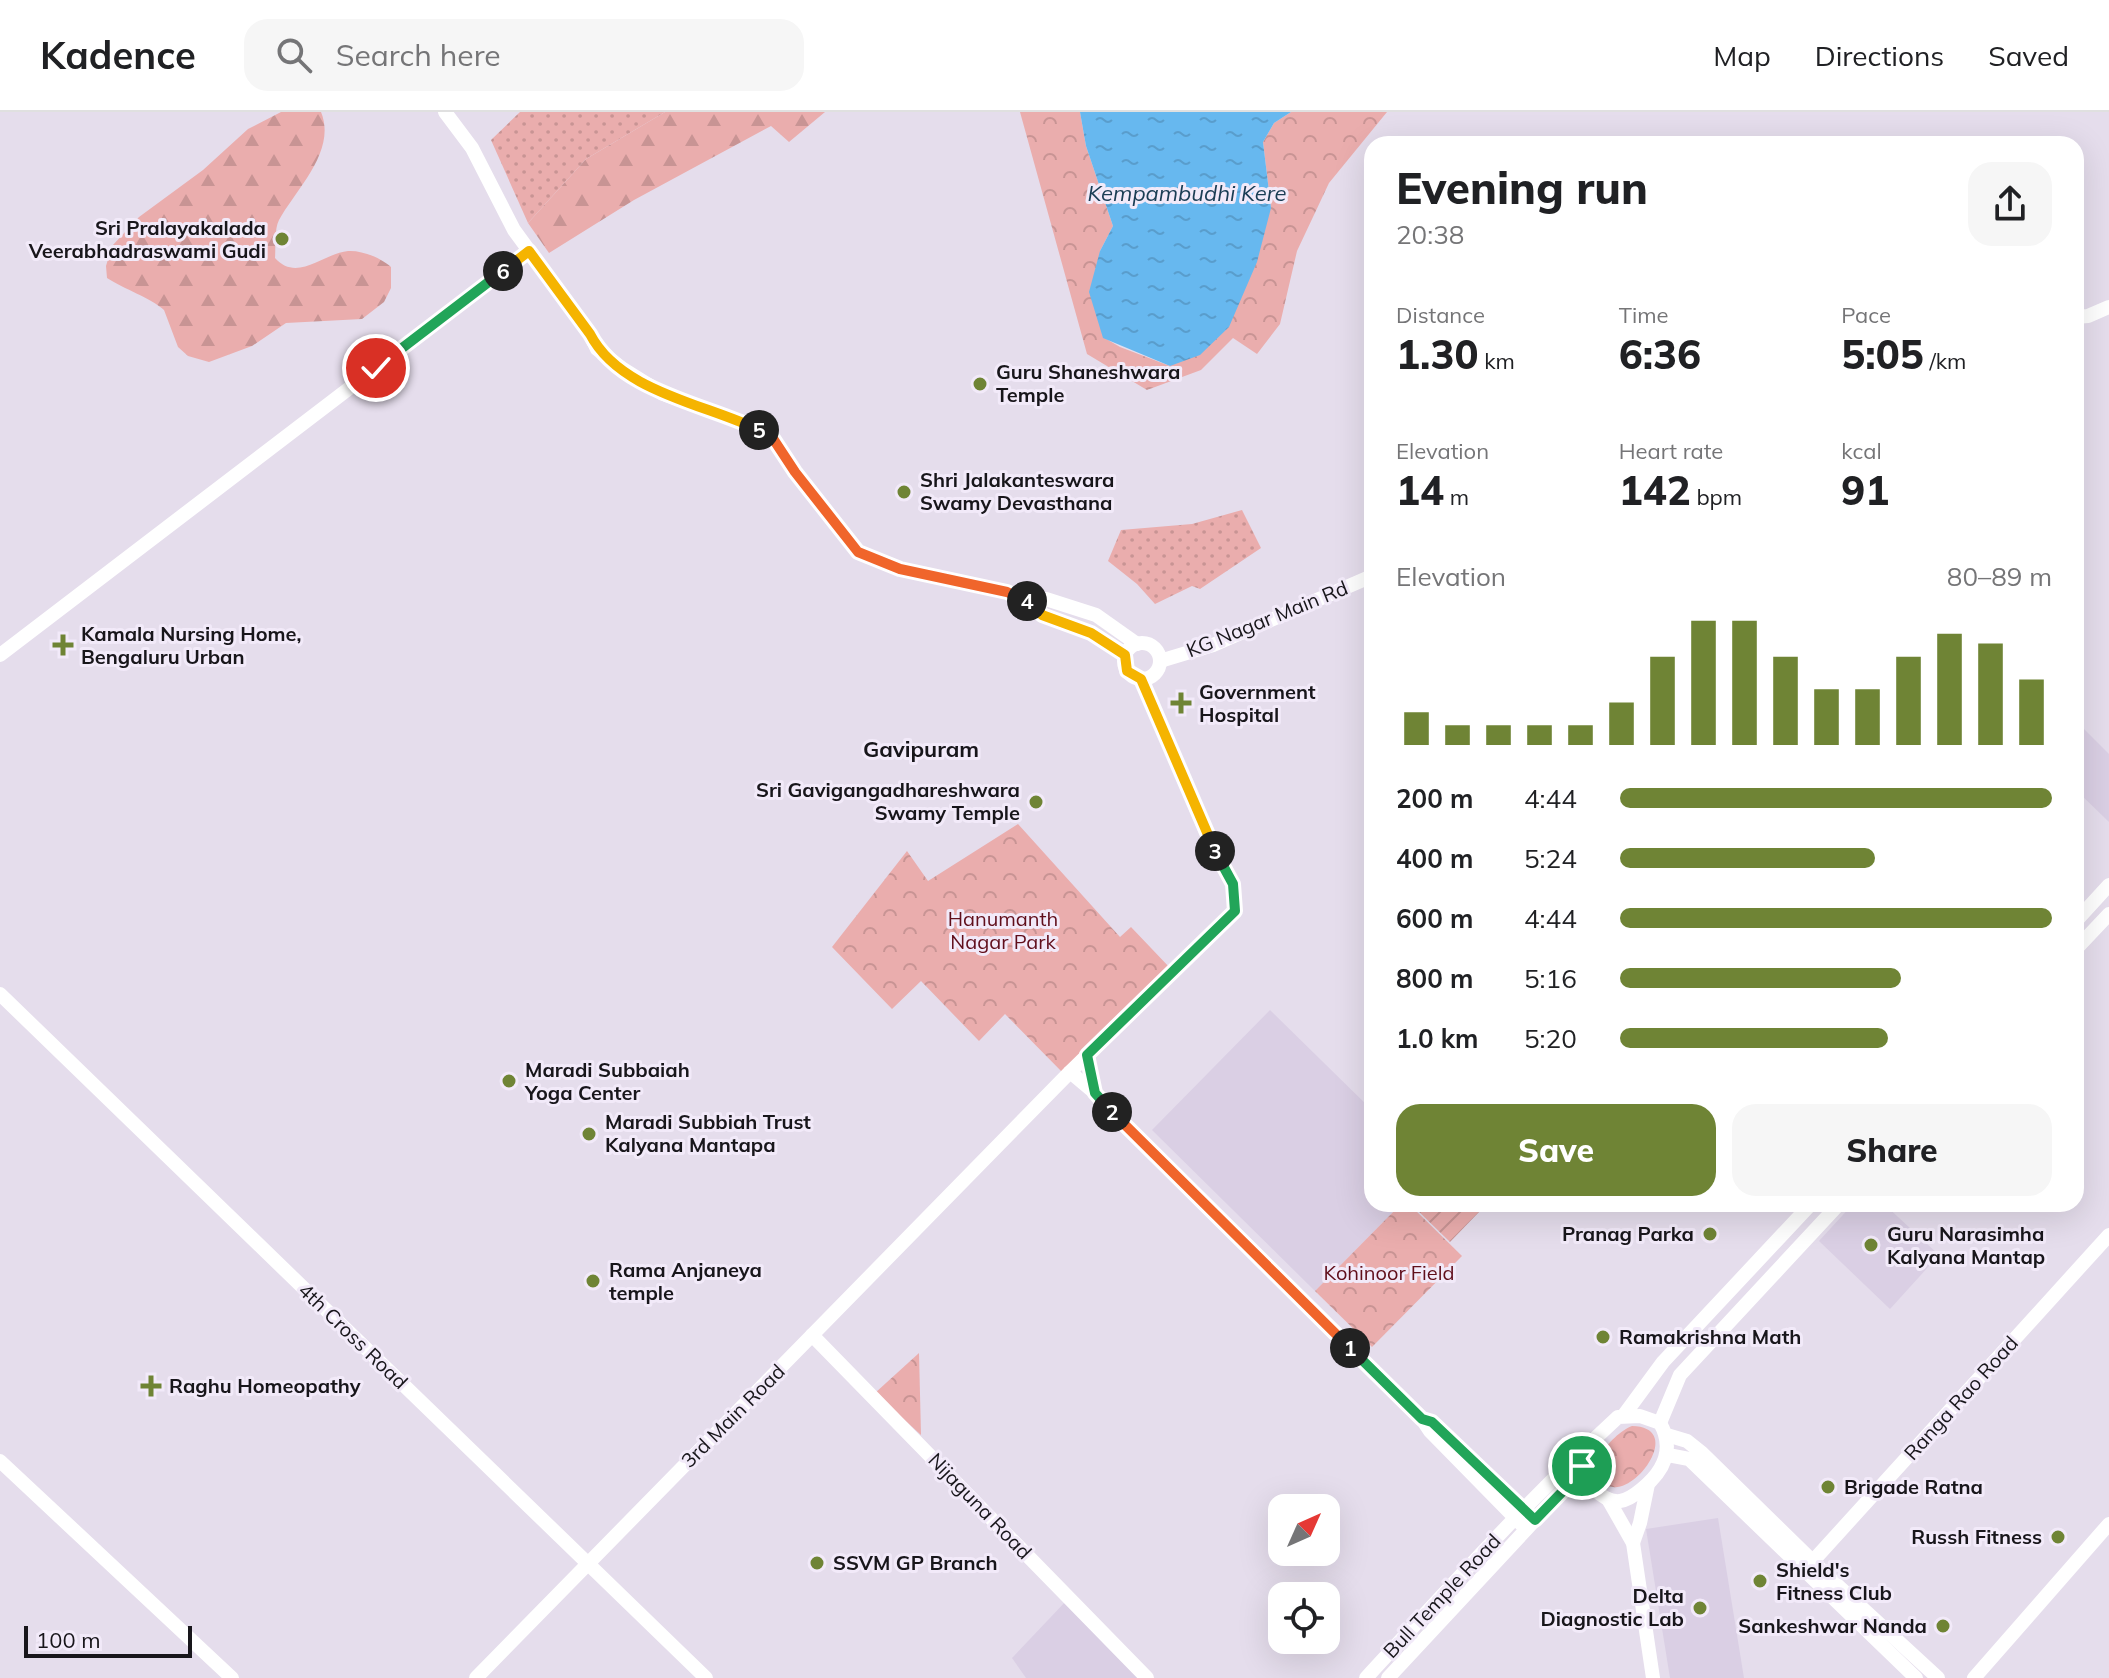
<!DOCTYPE html>
<html lang="en">
<head>
<meta charset="utf-8">
<style>
  body { margin:0; font-family:Mulish,sans-serif; background:#f6f6f6; color:#202124; height:100vh; display:flex; flex-direction:column; font-size:30px; white-space:nowrap }
  * { box-sizing:border-box; margin:0 }
  p { font-size:26px; color:#757577 }
  .icon { flex:none; width:44px; height:44px; fill:none; stroke:currentColor; stroke-width:2; stroke-linecap:round; stroke-linejoin:round }
  .map { position:relative; flex:1; overflow:hidden }
  .side { position:absolute; left:1364px; top:24px; width:720px; height:1076px; display:flex; flex-direction:column; background:#fff; border-radius:24px; box-shadow:0 8px 32px #0002 }
  .side>* { flex:none }
  .needle { width:52px; rotate:45deg }
  .buttons { position:absolute; left:1268px; top:1382px; display:grid; gap:16px }
  .buttons a { display:grid; place-items:center; width:72px; height:72px; border-radius:16px; background:#fff; box-shadow:0 8px 32px #0002; font-size:40px }
  .scale { position:absolute; left:24px; bottom:20px; width:168px; box-sizing:border-box; padding-left:8px; border:4px solid #18161b; border-top:0; font-size:22px; line-height:28px; white-space:nowrap; color:#18161b; -webkit-text-stroke:6px #f2eaf9; paint-order:stroke }
  .pin { position:absolute; display:grid; place-items:center; width:68px; height:68px; color:#fff; margin:-34px; border:4px solid #fff; border-radius:50%; box-shadow:0 2px 8px #0007 }
  .km { position:absolute; width:40px; height:40px; margin:-20px; border-radius:50%; background:#222; color:#fff; font-size:22px; line-height:40px; text-align:center }
  .round { display:grid; place-items:center; flex:none; width:84px; height:84px; border-radius:24px; background:#f6f6f6 }
  .summary { display:flex; align-items:center; justify-content:space-between; height:136px; padding:0 32px }
  h1 { font-size:44px; font-weight:800; line-height:60px }
  .figures { display:grid; grid-template-columns:repeat(3,1fr); gap:12px; height:136px; padding:8px 32px }
  .figures div { display:grid; align-content:center }
  .figures b { font-size:40px; font-weight:800 }
  .figures small { font-size:22px; font-weight:400 }
  .figures p { font-size:22px }
  .chart { height:224px; padding:16px 32px }
  .chart p { display:flex; justify-content:space-between }
  .chart svg { width:100%; height:144px; margin-top:8px; stroke:#6f8435; stroke-width:6 }
  .primary-button { display:flex; gap:16px; margin-top:auto; padding:16px 32px }
  .primary-button a { flex:1; height:92px; border-radius:24px; background:#6f8435; color:#fff; font-size:32px; font-weight:800; line-height:92px; text-align:center }
  .primary-button a+a { background:#f6f6f6; color:#202124 }
  ul { padding:0 32px; list-style:none; font-size:26px }
  li { display:grid; grid-template-columns:128px 96px 1fr; align-items:center; height:60px }
  li i { height:20px; border-radius:10px; background:#6f8435 }
  header { display:flex; align-items:center; gap:48px; box-sizing:border-box; height:112px; padding:0 40px; background:#fff; border-bottom:2px solid #e0e0e0 }
  header strong { font-size:38px }
  nav { display:flex; gap:44px; margin-inline-start:auto; font-size:28px }
  .search { width:560px; height:72px; background:#f6f6f6; display:flex; align-items:center; gap:20px; box-sizing:border-box; padding:0 28px; border-radius:24px; color:#757577; font-size:30px }
  .map>svg:first-child { display:block }
  .built { fill:#dacfe4 }
  .grass { fill:url(#grass-dots) }
  .forest { fill:url(#forest-firs) }
  .park { fill:url(#park-crowns) }
  .garden { fill:url(#garden-furrows) }
  .water { fill:url(#water-ripples) }
  .lines { fill:none; stroke-linecap:round; stroke-linejoin:round }
  .secondary { stroke:#fff; stroke-width:14 }
  .split-1-casing { stroke:#fff; stroke-width:16 }
  .split-2-casing { stroke:#fff; stroke-width:16 }
  .split-3-casing { stroke:#fff; stroke-width:16 }
  .split-4-casing { stroke:#fff; stroke-width:16 }
  .split-5-casing { stroke:#fff; stroke-width:16 }
  .split-6-casing { stroke:#fff; stroke-width:16 }
  .split-7-casing { stroke:#fff; stroke-width:16 }
  .split-1 { stroke:#22a559; stroke-width:10 }
  .split-2 { stroke:#f0652b; stroke-width:10 }
  .split-3 { stroke:#22a559; stroke-width:10 }
  .split-4 { stroke:#f5b400; stroke-width:10 }
  .split-5 { stroke:#f0652b; stroke-width:10 }
  .split-6 { stroke:#f5b400; stroke-width:10 }
  .split-7 { stroke:#22a559; stroke-width:10 }
  .poi-dot { fill:#6f8435; stroke:#f2eaf9; stroke-width:3 }
  .labels { text-anchor:middle; stroke-width:6; stroke-linejoin:round; paint-order:stroke }
  .poi-label { font-size:20px; font-weight:bold; fill:#18161b; stroke:#f2eaf9; text-anchor:start }
  .street-label { font-size:20px; fill:#18161b; stroke:#f2eaf9 }
  .park-label { font-size:20px; fill:#600e1b; stroke:#f2eaf9 }
  .water-label { font-size:22px; font-style:italic; fill:#1a3d54; stroke:#f2eaf9 }
  .neighbourhood-label { font-size:22px; font-weight:bold; fill:#18161b; stroke:#f2eaf9 }
</style>
</head>
<body>
<header>
<strong>Kadence</strong>
<div class="search"><svg class="icon" aria-label="search" viewBox="0 0 24 24"><circle cx="10" cy="10" r="6"/><path d="M15 15l6 6"/></svg>Search here</div>
<nav><a>Map</a><a>Directions</a><a>Saved</a></nav>
</header>
<div class="map">
<svg width="2109" height="1566" viewBox="0 0 2109 1566">
  <defs>
    <pattern id="grass-dots" width="8" height="8" patternUnits="userSpaceOnUse" patternTransform="scale(2)"><rect width="8" height="8" fill="#eaadad"/><path d="M2 2h.1M6 6h.1" fill="none" stroke="#c89494" stroke-width="1.8" stroke-linecap="round"/></pattern>
    <pattern id="forest-firs" width="22" height="20" patternUnits="userSpaceOnUse" patternTransform="scale(2)"><rect width="22" height="20" fill="#eaadad"/><path d="M5 1l3.5 6h-7zM16 11l3.5 6h-7z" fill="#c89494"/></pattern>
    <pattern id="park-crowns" width="20" height="18" patternUnits="userSpaceOnUse" patternTransform="scale(2)"><rect width="20" height="18" fill="#eaadad"/><path d="M2 6a3 3 0 1 1 6 0M12 15a3 3 0 1 1 6 0" fill="none" stroke="#c89494"/></pattern>
    <pattern id="garden-furrows" width="10" height="10" patternUnits="userSpaceOnUse" patternTransform="scale(2)"><rect width="10" height="10" fill="#eaadad"/><path d="M-1 1l2-2M0 10L10 0M9 11l2-2" fill="none" stroke="#c89494"/></pattern>
    <pattern id="water-ripples" width="26" height="14" patternUnits="userSpaceOnUse" patternTransform="scale(2)"><rect width="26" height="14" fill="#67b8ef"/><path d="M2 4q2-2 4 0t4 0M15 11q2-2 4 0t4 0" fill="none" stroke="#599dcc"/></pattern>
  </defs>
  <rect width="100%" height="100%" fill="#e5ddec"/>
  <g class="built">
    <polygon points="2076,609 2109,642 2109,710 2076,678"/>
    <polygon points="1270,898 1372,998 1372,1092 1401,1092 1315,1179 1152,1018"/>
    <polygon points="1853,1092 1884,1092 1939,1143 1890,1197 1819,1129"/>
    <polygon points="1718,1406 1744,1566 1670,1566 1646,1417"/>
    <polygon points="1067,1488 1141,1566 1026,1566 1012,1546"/>
  </g>
  <g class="grass">
    <polygon points="520,0 665,0 586,47 528,111 491,28"/>
    <polygon points="1242,398 1261,436 1200,477 1192,474 1155,492 1137,472 1108,449 1121,418 1192,412"/>
  </g>
  <g class="forest">
    <path d="M281,0H321C337,39 296,77 279,108C274,118 276,134 275,146C297,171 324,141 348,139C362,138 381,146 391,155V176L384,190L362,207L286,211L252,234L209,250L188,244L178,235L164,198C151,186 124,177 107,166L106,154L112,134L139,105L203,58L248,17Z"/>
    <polygon points="665,0 825,0 789,30 771,14 634,88 549,141 528,111 586,47"/>
  </g>
  <g class="park">
    <polygon points="1020,0 1080,0 1086,34 1113,114 1100,139 1103,225 1120,235 1170,254 1271,96 1263,30 1274,11 1291,0 1387,0 1329,71 1297,139 1280,212 1257,242 1233,226 1201,258 1147,278 1087,242"/>
    <polygon points="1018,712 1120,825 1131,815 1171,857 1062,960 1005,902 979,929 921,869 892,897 832,835 907,739 928,769"/>
    <polygon points="1401,1092 1409,1092 1462,1144 1372,1235 1315,1179"/>
    <polygon points="919,1241 921,1323 875,1281"/>
    <path d="M1632,1314C1683,1315 1639,1379 1613,1375C1571,1369 1612,1321 1632,1314Z"/>
  </g>
  <polygon class="garden" points="1411,1092 1470,1092 1479,1100 1450,1130"/>
  <polygon class="water" points="1080,0 1291,0 1274,11 1263,30 1271,96 1257,150 1229,215 1200,243 1170,254 1103,226 1089,180 1100,139 1113,114 1086,34"/>
  <g class="lines">
    <g class="secondary">
      <polyline points="445,0 472,36 514,118 590,222 597,237 623,257 663,282 745,311 772,325 795,360 858,440 900,457 1007,480 1036,493 1042,503 1091,521 1125,543"/>
      <polyline points="2076,205 2088,204 2109,195"/>
      <polyline points="1036,493 1046,487 1096,503 1137,532"/>
      <circle cx="1142" cy="549" r="18"/>
      <polyline points="0,543 529,139"/>
      <polyline points="1160,549 1213,533 1372,464"/>
      <polyline points="2076,809 2109,773"/>
      <polyline points="2076,837 2109,802"/>
      <polyline points="0,882 706,1566"/>
      <polyline points="1087,943 1095,981"/>
      <polyline points="1070,960 1095,981 1117,1006 1422,1307 1430,1319 1526,1417"/>
      <polyline points="812,1223 1147,1566"/>
      <polyline points="1624,1303 1663,1250 1811,1092"/>
      <polyline points="1660,1311 1680,1263 1839,1092"/>
      <polyline points="1667,1323 1687,1329 1702,1341 1837,1473 1938,1566"/>
      <polyline points="1451,1328 1529,1402"/>
      <polyline points="1668,1343 1689,1347 1916,1566"/>
      <polyline points="0,1349 232,1566"/>
      <polyline points="1608,1387 1633,1431 1653,1566"/>
      <polyline points="1633,1431 1640,1411 1648,1372"/>
      <polyline points="1813,1449 2109,1123"/>
      <polyline points="476,1566 1070,960 1235,799 1233,772 1207,722 1141,567"/>
      <path d="M1366,1566C1448,1477 1529,1387 1618,1305L1640,1304L1660,1311C1675,1337 1664,1359 1642,1377C1636,1382 1628,1388 1620,1389C1603,1391 1583,1369 1582,1352C1582,1346 1585,1340 1587,1334"/>
      <polyline points="1388,1566 1535,1408 1564,1378 1587,1367"/>
      <polyline points="1974,1566 2109,1412"/>
    </g>
  </g>
  <g class="lines">
    <g class="split-1-casing">
      <polyline id="split-1" points="1350,1236 1422,1307 1432,1310 1535,1408 1564,1378 1587,1367 1582,1354"/>
    </g>
    <g class="split-2-casing">
      <polyline id="split-2" points="1112,1000 1350,1236"/>
    </g>
    <g class="split-3-casing">
      <polyline id="split-3" points="1112,1000 1095,981 1087,943 1235,799 1233,772 1215,739"/>
    </g>
    <g class="split-4-casing">
      <polyline id="split-4" points="1027,489 1036,493 1042,503 1091,521 1125,543 1127,559 1141,567 1215,739"/>
    </g>
    <g class="split-5-casing">
      <polyline id="split-5" points="759,318 772,325 795,360 858,440 900,457 1007,480 1027,489"/>
    </g>
    <g class="split-6-casing">
      <path id="split-6" d="M503,159L529,139L590,222C620,280 706,292 759,318"/>
    </g>
    <g class="split-7-casing">
      <polyline id="split-7" points="376,256 503,159"/>
    </g>
    <use href="#split-1" class="split-1"/>
    <use href="#split-2" class="split-2"/>
    <use href="#split-3" class="split-3"/>
    <use href="#split-4" class="split-4"/>
    <use href="#split-5" class="split-5"/>
    <use href="#split-6" class="split-6"/>
    <use href="#split-7" class="split-7"/>
  </g>
  <g class="poi-dot">
    <circle cx="282" cy="127" r="8"/>
    <circle cx="980" cy="272" r="8"/>
    <circle cx="904" cy="380" r="8"/>
    <path d="M59 521h8v8h8v8h-8v8h-8v-8h-8v-8h8z"/>
    <path d="M1177 579h8v8h8v8h-8v8h-8v-8h-8v-8h8z"/>
    <circle cx="1036" cy="690" r="8"/>
    <circle cx="509" cy="969" r="8"/>
    <circle cx="589" cy="1022" r="8"/>
    <circle cx="1710" cy="1122" r="8"/>
    <circle cx="1871" cy="1133" r="8"/>
    <circle cx="593" cy="1169" r="8"/>
    <circle cx="1603" cy="1225" r="8"/>
    <path d="M147 1262h8v8h8v8h-8v8h-8v-8h-8v-8h8z"/>
    <circle cx="1828" cy="1375" r="8"/>
    <circle cx="2058" cy="1425" r="8"/>
    <circle cx="817" cy="1451" r="8"/>
    <circle cx="1760" cy="1469" r="8"/>
    <circle cx="1700" cy="1496" r="8"/>
    <circle cx="1943" cy="1514" r="8"/>
  </g>
  <g class="labels">
    <g class="poi-label">
      <text x="266" y="123" text-anchor="end">Sri Pralayakalada<tspan x="266" dy="23">Veerabhadraswami Gudi</tspan></text>
      <text x="996" y="267">Guru Shaneshwara<tspan x="996" dy="23">Temple</tspan></text>
      <text x="920" y="375">Shri Jalakanteswara<tspan x="920" dy="23">Swamy Devasthana</tspan></text>
      <text x="81" y="529">Kamala Nursing Home,<tspan x="81" dy="23">Bengaluru Urban</tspan></text>
      <text x="1199" y="587">Government<tspan x="1199" dy="23">Hospital</tspan></text>
      <text x="1020" y="685" text-anchor="end">Sri Gavigangadhareshwara<tspan x="1020" dy="23">Swamy Temple</tspan></text>
      <text x="525" y="965">Maradi Subbaiah<tspan x="525" dy="23">Yoga Center</tspan></text>
      <text x="605" y="1017">Maradi Subbiah Trust<tspan x="605" dy="23">Kalyana Mantapa</tspan></text>
      <text x="1694" y="1129" text-anchor="end">Pranag Parka</text>
      <text x="1887" y="1129">Guru Narasimha<tspan x="1887" dy="23">Kalyana Mantap</tspan></text>
      <text x="609" y="1165">Rama Anjaneya<tspan x="609" dy="23">temple</tspan></text>
      <text x="1619" y="1232">Ramakrishna Math</text>
      <text x="169" y="1281">Raghu Homeopathy</text>
      <text x="1844" y="1382">Brigade Ratna</text>
      <text x="2042" y="1432" text-anchor="end">Russh Fitness</text>
      <text x="833" y="1458">SSVM GP Branch</text>
      <text x="1776" y="1465">Shield's<tspan x="1776" dy="23">Fitness Club</tspan></text>
      <text x="1684" y="1491" text-anchor="end">Delta<tspan x="1684" dy="23">Diagnostic Lab</tspan></text>
      <text x="1927" y="1521" text-anchor="end">Sankeshwar Nanda</text>
    </g>
    <g class="street-label">
      <text transform="translate(1267 507) rotate(-22)" y="7">KG Nagar Main Rd</text>
      <text transform="translate(353 1224) rotate(44)" y="7">4th Cross Road</text>
      <text transform="translate(1961 1286) rotate(-48)" y="7">Ranga Rao Road</text>
      <text transform="translate(733 1304) rotate(-45)" y="7">3rd Main Road</text>
      <text transform="translate(980 1394) rotate(46)" y="7">Nijaguna Road</text>
      <text transform="translate(1442 1484) rotate(-47)" y="7">Bull Temple Road</text>
    </g>
    <g class="park-label">
      <text x="1003" y="814">Hanumanth<tspan x="1003" dy="23">Nagar Park</tspan></text>
      <text x="1389" y="1168">Kohinoor Field</text>
    </g>
    <g class="water-label">
      <text x="1187" y="89">Kempambudhi Kere</text>
    </g>
    <g class="neighbourhood-label">
      <text x="921" y="645">Gavipuram</text>
    </g>
  </g>
</svg>
<div class="buttons">
<a><svg class="needle" viewBox="-14 -14 28 28"><path d="M0-13l5 13h-10z" fill="#e53935"/><path d="M0 13l5-13h-10z" fill="#757577"/></svg></a>
<a><svg class="icon" aria-label="locate" viewBox="0 0 24 24"><circle cx="12" cy="12" r="6"/><path d="M12 2v4M12 18v4M2 12h4M18 12h4"/></svg></a>
</div>
<div class="scale">100 m</div>
<div class="pin" style="left:1582px;top:1354px;background:#1e9e55"><svg class="icon" aria-label="arrive" viewBox="0 0 24 24"><path d="M6 21V4h12l-3 4 3 4H6"/></svg></div>
<div class="pin" style="left:376px;top:256px;background:#d93025"><svg class="icon" aria-label="check" viewBox="0 0 24 24"><path d="M5 12l5 5 9-10"/></svg></div>
<b class="km" style="left:1350px;top:1236px">1</b>
<b class="km" style="left:1112px;top:1000px">2</b>
<b class="km" style="left:1215px;top:739px">3</b>
<b class="km" style="left:1027px;top:489px">4</b>
<b class="km" style="left:759px;top:318px">5</b>
<b class="km" style="left:503px;top:159px">6</b>
<section class="side">
<div class="summary"><div><h1>Evening run</h1><p>20:38</p></div><a class="round"><svg class="icon" aria-label="share" viewBox="0 0 24 24"><path d="M12 15V3M7 8l5-5 5 5M5 13v7h14v-7"/></svg></a></div>
<div class="figures">
<div><p>Distance</p><b>1.30<small> km</small></b></div>
<div><p>Time</p><b>6:36</b></div>
<div><p>Pace</p><b>5:05<small> /km</small></b></div>
</div>
<div class="figures">
<div><p>Elevation</p><b>14<small> m</small></b></div>
<div><p>Heart rate</p><b>142<small> bpm</small></b></div>
<div><p>kcal</p><b>91</b></div>
</div>
<div class="chart"><p><span>Elevation</span>80–89 m</p>
<svg viewBox="0 0 160 44" preserveAspectRatio="none"><path d="M5 44V34M15 44V38M25 44V38M35 44V38M45 44V38M55 44V31M65 44V17M75 44V6M85 44V6M95 44V17M105 44V27M115 44V27M125 44V17M135 44V10M145 44V13M155 44V24"/></svg>
</div>
<ul>
<li><b>200 m</b>4:44<i style="width:100%"></i></li>
<li><b>400 m</b>5:24<i style="width:59%"></i></li>
<li><b>600 m</b>4:44<i style="width:100%"></i></li>
<li><b>800 m</b>5:16<i style="width:65%"></i></li>
<li><b>1.0 km</b>5:20<i style="width:62%"></i></li>
</ul>
<div class="primary-button"><a>Save</a><a>Share</a></div>
</section>
</div>
</body>
</html>
